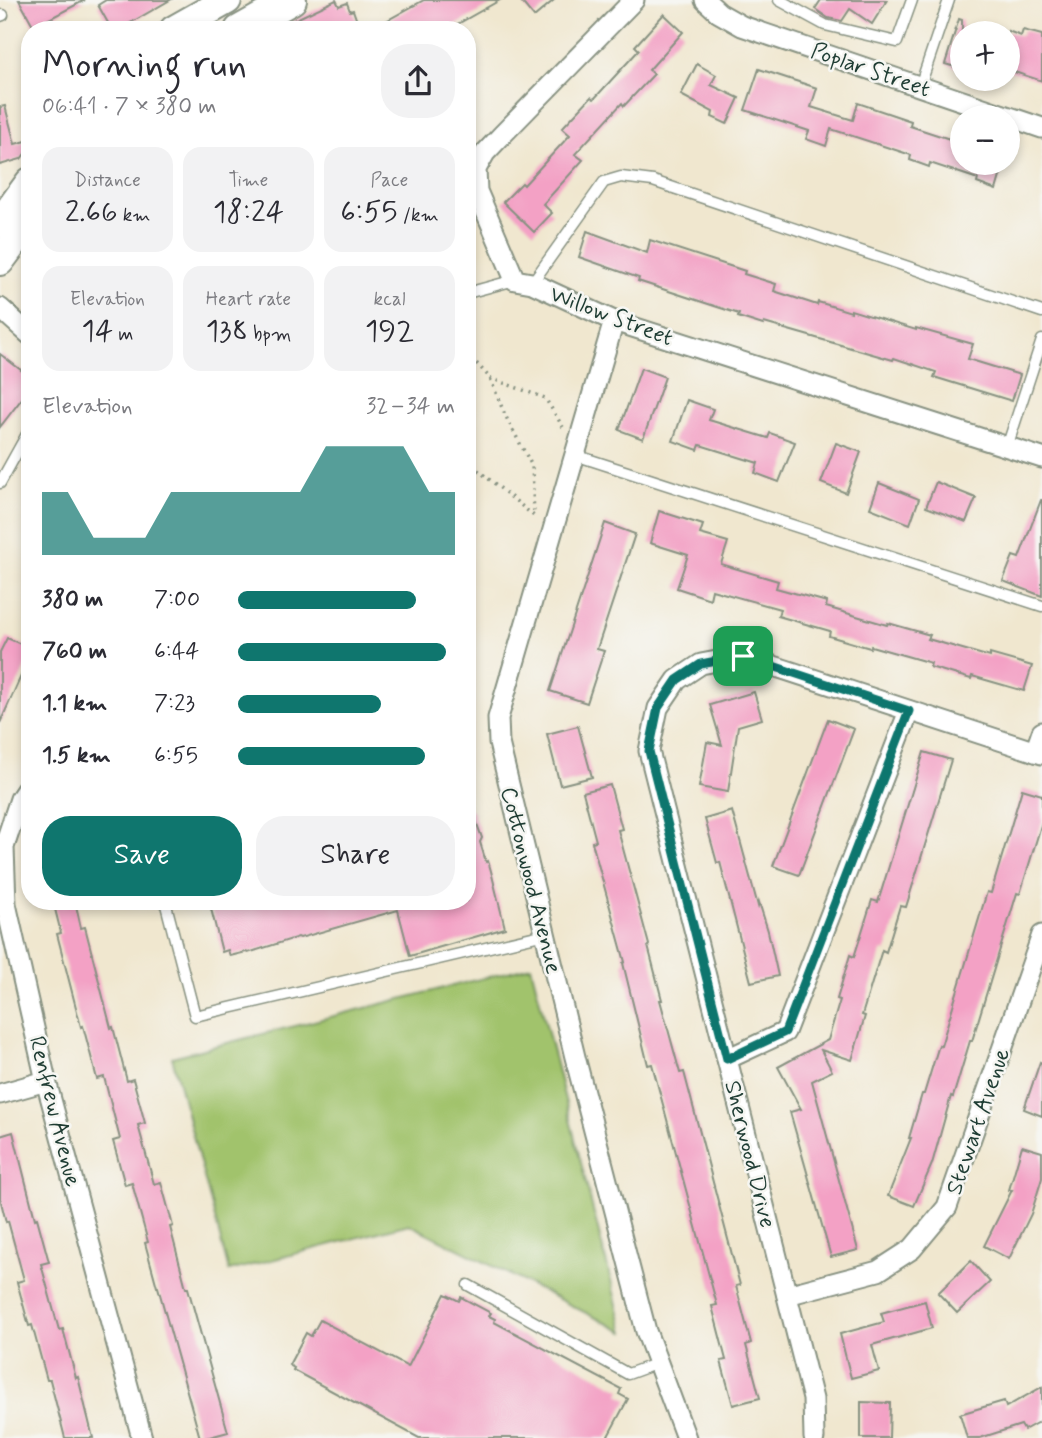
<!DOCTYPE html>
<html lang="en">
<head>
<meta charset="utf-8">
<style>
  body { margin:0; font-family:Mynerve,sans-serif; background:#f2f2f3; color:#2b2b33; height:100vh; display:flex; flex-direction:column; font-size:26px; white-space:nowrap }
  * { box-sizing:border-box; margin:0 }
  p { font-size:23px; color:#7c7c81 }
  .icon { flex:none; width:38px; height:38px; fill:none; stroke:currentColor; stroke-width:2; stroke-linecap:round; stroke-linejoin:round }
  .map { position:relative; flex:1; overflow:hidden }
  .drawer { position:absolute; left:21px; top:21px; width:455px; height:889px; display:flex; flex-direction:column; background:#fff; border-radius:28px; box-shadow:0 4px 10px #0003 }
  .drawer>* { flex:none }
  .buttons { position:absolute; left:950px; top:21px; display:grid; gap:14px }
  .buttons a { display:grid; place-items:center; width:70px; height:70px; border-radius:50%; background:#fff; box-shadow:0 4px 10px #0003; font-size:35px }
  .pin { position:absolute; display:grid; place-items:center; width:60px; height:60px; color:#fff; margin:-30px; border-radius:14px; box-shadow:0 4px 10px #0006 }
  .round { display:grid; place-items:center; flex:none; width:74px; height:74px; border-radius:28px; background:#f2f2f3 }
  .overview { display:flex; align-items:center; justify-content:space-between; height:119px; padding:0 21px }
  h1 { font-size:38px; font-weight:600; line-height:52px }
  .stats { display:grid; grid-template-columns:repeat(3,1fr); gap:10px; height:119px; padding:7px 21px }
  .stats div { display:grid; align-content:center; border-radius:18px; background:#f2f2f3; text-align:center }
  .stats b { font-size:30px; font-weight:600 }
  .stats small { font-size:19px; font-weight:400 }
  .stats p { font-size:19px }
  .chart { height:196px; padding:14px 21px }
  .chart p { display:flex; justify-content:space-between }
  .chart svg { width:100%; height:126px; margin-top:7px; fill:#0f766e; opacity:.7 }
  .cta { display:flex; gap:14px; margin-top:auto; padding:14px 21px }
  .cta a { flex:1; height:80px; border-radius:28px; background:#0f766e; color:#fff; font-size:28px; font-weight:600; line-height:80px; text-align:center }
  .cta a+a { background:#f2f2f3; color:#2b2b33 }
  ul { padding:0 21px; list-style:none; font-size:23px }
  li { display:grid; grid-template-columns:112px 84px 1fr; align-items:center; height:52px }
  li i { height:18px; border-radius:9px; background:#0f766e }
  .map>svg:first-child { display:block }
  .green { fill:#a1c36c; stroke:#608050; stroke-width:2 }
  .building { fill:#f3a1c5 }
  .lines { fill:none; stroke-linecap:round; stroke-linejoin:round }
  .service-casing { stroke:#889282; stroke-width:13 }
  .minor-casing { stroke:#889282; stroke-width:23 }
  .secondary-casing { stroke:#889282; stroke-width:32 }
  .path { stroke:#889282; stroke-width:3.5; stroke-dasharray:2 5; stroke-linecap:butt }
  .service { stroke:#fff; stroke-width:10 }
  .minor { stroke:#fff; stroke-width:19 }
  .secondary { stroke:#fff; stroke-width:28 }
  .route-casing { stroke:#fff; stroke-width:14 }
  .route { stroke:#0f766e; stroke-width:9 }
  .labels { text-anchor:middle; stroke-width:5; stroke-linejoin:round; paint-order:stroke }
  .street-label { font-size:23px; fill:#1f3d34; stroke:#f6f6f2 }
</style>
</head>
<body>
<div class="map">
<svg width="1042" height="1438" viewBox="0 0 1042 1438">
  <rect width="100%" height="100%" fill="#f6f6f2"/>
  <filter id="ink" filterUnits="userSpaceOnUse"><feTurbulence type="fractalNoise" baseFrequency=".0143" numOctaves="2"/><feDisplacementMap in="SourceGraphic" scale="14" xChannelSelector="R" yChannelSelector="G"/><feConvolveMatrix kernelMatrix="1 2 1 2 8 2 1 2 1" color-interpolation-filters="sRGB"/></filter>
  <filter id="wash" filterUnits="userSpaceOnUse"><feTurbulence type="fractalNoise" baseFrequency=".00686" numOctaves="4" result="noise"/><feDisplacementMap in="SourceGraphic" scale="28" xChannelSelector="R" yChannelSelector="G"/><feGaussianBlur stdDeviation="1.57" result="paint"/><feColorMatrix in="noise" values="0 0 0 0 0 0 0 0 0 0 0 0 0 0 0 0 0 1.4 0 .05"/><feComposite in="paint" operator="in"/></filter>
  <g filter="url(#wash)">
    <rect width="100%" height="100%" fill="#f0e7cf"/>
    <polygon class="green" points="531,966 624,1332 409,1224 229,1271 172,1057"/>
    <g id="blocks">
      <g class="building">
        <polygon points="19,0 85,0 34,27"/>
        <polygon points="106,0 170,0 118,30 112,30 98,5"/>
        <polygon points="336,0 339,6 347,3 350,11 353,10 360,30 273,30"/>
        <polygon points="424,0 500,0 447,30 370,30"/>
        <polygon points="520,0 554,0 534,17"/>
        <polygon points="821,0 887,0 872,24 850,9 842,21 828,18 815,9"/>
        <polygon points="664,14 683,32 649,70 654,74 624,106 622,103 575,154 583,160 543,204 552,213 534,232 503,202 522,183 524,185 570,135 562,128 591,97 594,99 639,50 635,46"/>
        <polygon points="959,19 962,20 962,69 945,64"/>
        <polygon points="1023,30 1042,35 1042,81 1008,70 1008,31 1021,36"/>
        <polygon points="697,64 716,75 711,85 739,98 727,124 712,117 713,112 681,95"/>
        <polygon points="759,69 817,88 811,107 853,120 858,103 911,121 910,126 962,143 962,163 1004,163 996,190 977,183 978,179 930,163 929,167 910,160 911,155 831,129 826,146 806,139 809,131 745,110"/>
        <polygon points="5,106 15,144 30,140 30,147 21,159 0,165 0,107"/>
        <polygon points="587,231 647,253 650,240 745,271 744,274 776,284 774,291 817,305 818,302 851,312 851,310 916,330 916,328 973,344 968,359 1020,375 1012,401 934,377 936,372 894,358 893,360 764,323 763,325 738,317 739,314 638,281 639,278 579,257"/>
        <polygon points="0,354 30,377 30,388 0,427"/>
        <polygon points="641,368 665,377 643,439 619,430"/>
        <polygon points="687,400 713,409 709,420 768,438 770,433 795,442 779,482 755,473 758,463 700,445 698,450 673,441"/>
        <polygon points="836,443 861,452 846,493 821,483"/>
        <polygon points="936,482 976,498 966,522 926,507"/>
        <polygon points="879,483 919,499 910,524 870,508"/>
        <polygon points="1041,500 1042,500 1042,596 1003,581 1013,556 1019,558"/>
        <polygon points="659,511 703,525 700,534 728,542 721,564 778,581 776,588 827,602 826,607 887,625 888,623 930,635 928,639 990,657 990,654 1032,666 1024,691 972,676 971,679 930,667 931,663 871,646 870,648 829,636 830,631 778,616 780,609 712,590 710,599 677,588 688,555 650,543"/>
        <polygon points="605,523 635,534 597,649 604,651 587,703 550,691"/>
        <polygon points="7,638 30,648 30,656 0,723 0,652"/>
        <polygon points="754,692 762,719 738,726 728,792 699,787 707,742 722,745 710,705"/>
        <polygon points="828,719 854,729 799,875 773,866"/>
        <polygon points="578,726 592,777 560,785 547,734"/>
        <polygon points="924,752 951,760 906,907 900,906 886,952 882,950 862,1015 865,1016 852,1060 821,1050 832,1071 812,1081 858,1250 831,1257 790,1112 801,1109 778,1067 828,1040 840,1000 837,999 850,955 854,957 872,900 878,902"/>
        <polygon points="610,785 622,829 618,830 649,945 648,946 662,1000 660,1000 680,1073 684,1072 740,1285 736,1286 751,1343 746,1345 760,1398 733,1405 721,1361 726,1360 712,1306 717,1305 652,1064 648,1065 623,963 625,962 592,842 596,841 583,792"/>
        <polygon points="1022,789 1042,795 1042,822 1020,894 1017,893 972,1041 970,1041 953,1097 951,1096 932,1164 914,1206 888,1196 911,1138 909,1138 922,1094 924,1094 939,1045 941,1046 987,892 991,893"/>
        <polygon points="467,804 470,810 472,810 482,838 480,842 486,862 488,861 491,871 505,928 410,956 398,910 300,938 298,937 248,953 246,952 230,956 228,950 222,952 209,901 467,901"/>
        <polygon points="732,811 758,906 759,902 768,931 778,976 751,982 720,862 717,863 705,819"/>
        <polygon points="53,901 75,901 81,928 85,927 111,1028 113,1027 127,1081 133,1079 145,1123 138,1125 154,1184 161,1182 173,1226 170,1227 186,1288 188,1288 228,1432 206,1438 200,1438 158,1287 157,1287 145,1243 148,1242 132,1183 125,1185 113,1141 120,1139 104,1077 97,1079 83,1026 81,1027 57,934 61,933"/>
        <polygon points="1040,1062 1042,1063 1042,1116 1024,1109"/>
        <polygon points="13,1132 35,1219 37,1218 49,1262 41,1264 59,1330 63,1329 76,1378 78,1377 93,1438 65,1438 50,1380 47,1380 32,1325 29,1326 17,1282 24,1280 8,1221 6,1222 0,1198 0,1136"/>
        <polygon points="1022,1146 1042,1152 1042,1178 1031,1214 1009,1259 984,1246 1012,1190 1009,1190"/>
        <polygon points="971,1261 990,1282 957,1313 938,1293"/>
        <polygon points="445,1294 459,1301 461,1297 491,1313 489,1316 495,1319 494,1322 621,1389 619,1394 628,1399 607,1438 419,1438 293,1370 294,1368 289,1365 306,1333 311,1336 320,1320 408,1367"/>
        <polygon points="925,1301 932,1328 872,1345 879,1371 851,1378 840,1334 884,1322 881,1313"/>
        <polygon points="1042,1387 1042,1420 1024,1430 1021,1425 980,1438 967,1438 960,1414 1004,1401 1006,1407"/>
        <polygon points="861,1402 890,1403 889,1438 861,1438"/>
      </g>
    </g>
  </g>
  <g filter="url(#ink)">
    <use href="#blocks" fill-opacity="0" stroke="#889282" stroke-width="2"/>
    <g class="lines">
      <g class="service-casing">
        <g id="service">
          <polyline points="779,0 825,25 897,42 912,0"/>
          <polyline points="0,16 3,15"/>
          <polyline points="920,86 949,0"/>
          <polyline points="532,283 604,182 621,177 653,181 1042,312"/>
          <polyline points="467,293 515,280"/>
          <polyline points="1007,447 1042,340"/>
          <polyline points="575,455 1042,606"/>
          <polyline points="0,483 30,429"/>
          <polyline points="165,901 195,1016 545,934"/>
          <polyline points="468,1285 628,1374 658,1363"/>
        </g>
      </g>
      <g class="minor-casing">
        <g id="minor">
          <polyline points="634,0 503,134 485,153 476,169 477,191 515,280 532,283 614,321 1042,458"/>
          <polyline points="705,0 719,13 742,26 1042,128"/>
          <polyline points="0,308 30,335"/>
          <polyline points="614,321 498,718 499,743 575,1057 646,1331 686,1438"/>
          <polyline points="1035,752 1042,732"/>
          <polyline points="30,784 20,799 4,847 6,904 46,1081 142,1438"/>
          <polyline points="727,1059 785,1032 909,711"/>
          <polyline points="0,1094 46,1081"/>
          <polyline points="787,1295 878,1271 912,1249 947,1207 1042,935"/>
          <polyline points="814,1438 813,1399 649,751 658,708 677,680 701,664 743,656 1042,754"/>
        </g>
      </g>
      <g class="secondary-casing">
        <g id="secondary">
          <polyline points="174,30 227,0"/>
          <polyline points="239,30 292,0"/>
          <polyline points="0,223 30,182"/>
          <polyline points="0,261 30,221"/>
        </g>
      </g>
      <g class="path">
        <polyline points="467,353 490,378 505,415 532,466 534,516"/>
        <polyline points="490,378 545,398 563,427"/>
        <polyline points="467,461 534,516"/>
      </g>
      <use href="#service" class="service"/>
      <use href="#minor" class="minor"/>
      <use href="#secondary" class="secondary"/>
    </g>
  </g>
  <g class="lines" filter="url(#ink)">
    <g class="route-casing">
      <polygon id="route" points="743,656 909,711 785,1032 727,1059 649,751 658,708 677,680 701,664"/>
    </g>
    <use href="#route" class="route"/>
  </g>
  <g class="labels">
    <g class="street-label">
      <text transform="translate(871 69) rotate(19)" y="8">Poplar Street</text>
      <text transform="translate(612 315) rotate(21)" y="8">Willow Street</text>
      <text transform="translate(532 880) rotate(76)" y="8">Cottonwood Avenue</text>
      <text transform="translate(56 1111) rotate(76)" y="8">Renfrew Avenue</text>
      <text transform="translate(977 1121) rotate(-71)" y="8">Stewart Avenue</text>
      <text transform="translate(751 1154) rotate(76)" y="8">Sherwood Drive</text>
    </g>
  </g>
</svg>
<div class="buttons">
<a>+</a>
<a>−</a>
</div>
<div class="pin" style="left:743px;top:656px;background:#1e9e55"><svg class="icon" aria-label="arrive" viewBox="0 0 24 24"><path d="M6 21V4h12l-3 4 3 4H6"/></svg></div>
<section class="drawer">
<div class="overview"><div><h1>Morning run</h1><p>06:41 · 7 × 380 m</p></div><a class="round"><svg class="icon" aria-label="share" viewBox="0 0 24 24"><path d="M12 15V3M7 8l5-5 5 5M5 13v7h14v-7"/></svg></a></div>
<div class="stats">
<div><p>Distance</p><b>2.66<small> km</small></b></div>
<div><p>Time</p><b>18:24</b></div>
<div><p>Pace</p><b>6:55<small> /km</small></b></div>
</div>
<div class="stats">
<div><p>Elevation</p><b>14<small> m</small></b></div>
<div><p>Heart rate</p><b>138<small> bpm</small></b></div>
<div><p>kcal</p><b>192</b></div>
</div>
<div class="chart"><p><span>Elevation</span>32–34 m</p>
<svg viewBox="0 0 160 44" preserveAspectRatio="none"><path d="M0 44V22L10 22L20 38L30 38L40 38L50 22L60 22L70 22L80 22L90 22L100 22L110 6L120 6L130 6L140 6L150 22L160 22V44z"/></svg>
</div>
<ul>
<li><b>380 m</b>7:00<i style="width:82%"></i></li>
<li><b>760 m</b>6:44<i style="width:96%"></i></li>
<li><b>1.1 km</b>7:23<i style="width:66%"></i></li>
<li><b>1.5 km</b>6:55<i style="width:86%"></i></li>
</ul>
<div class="cta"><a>Save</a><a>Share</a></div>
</section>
</div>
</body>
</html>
